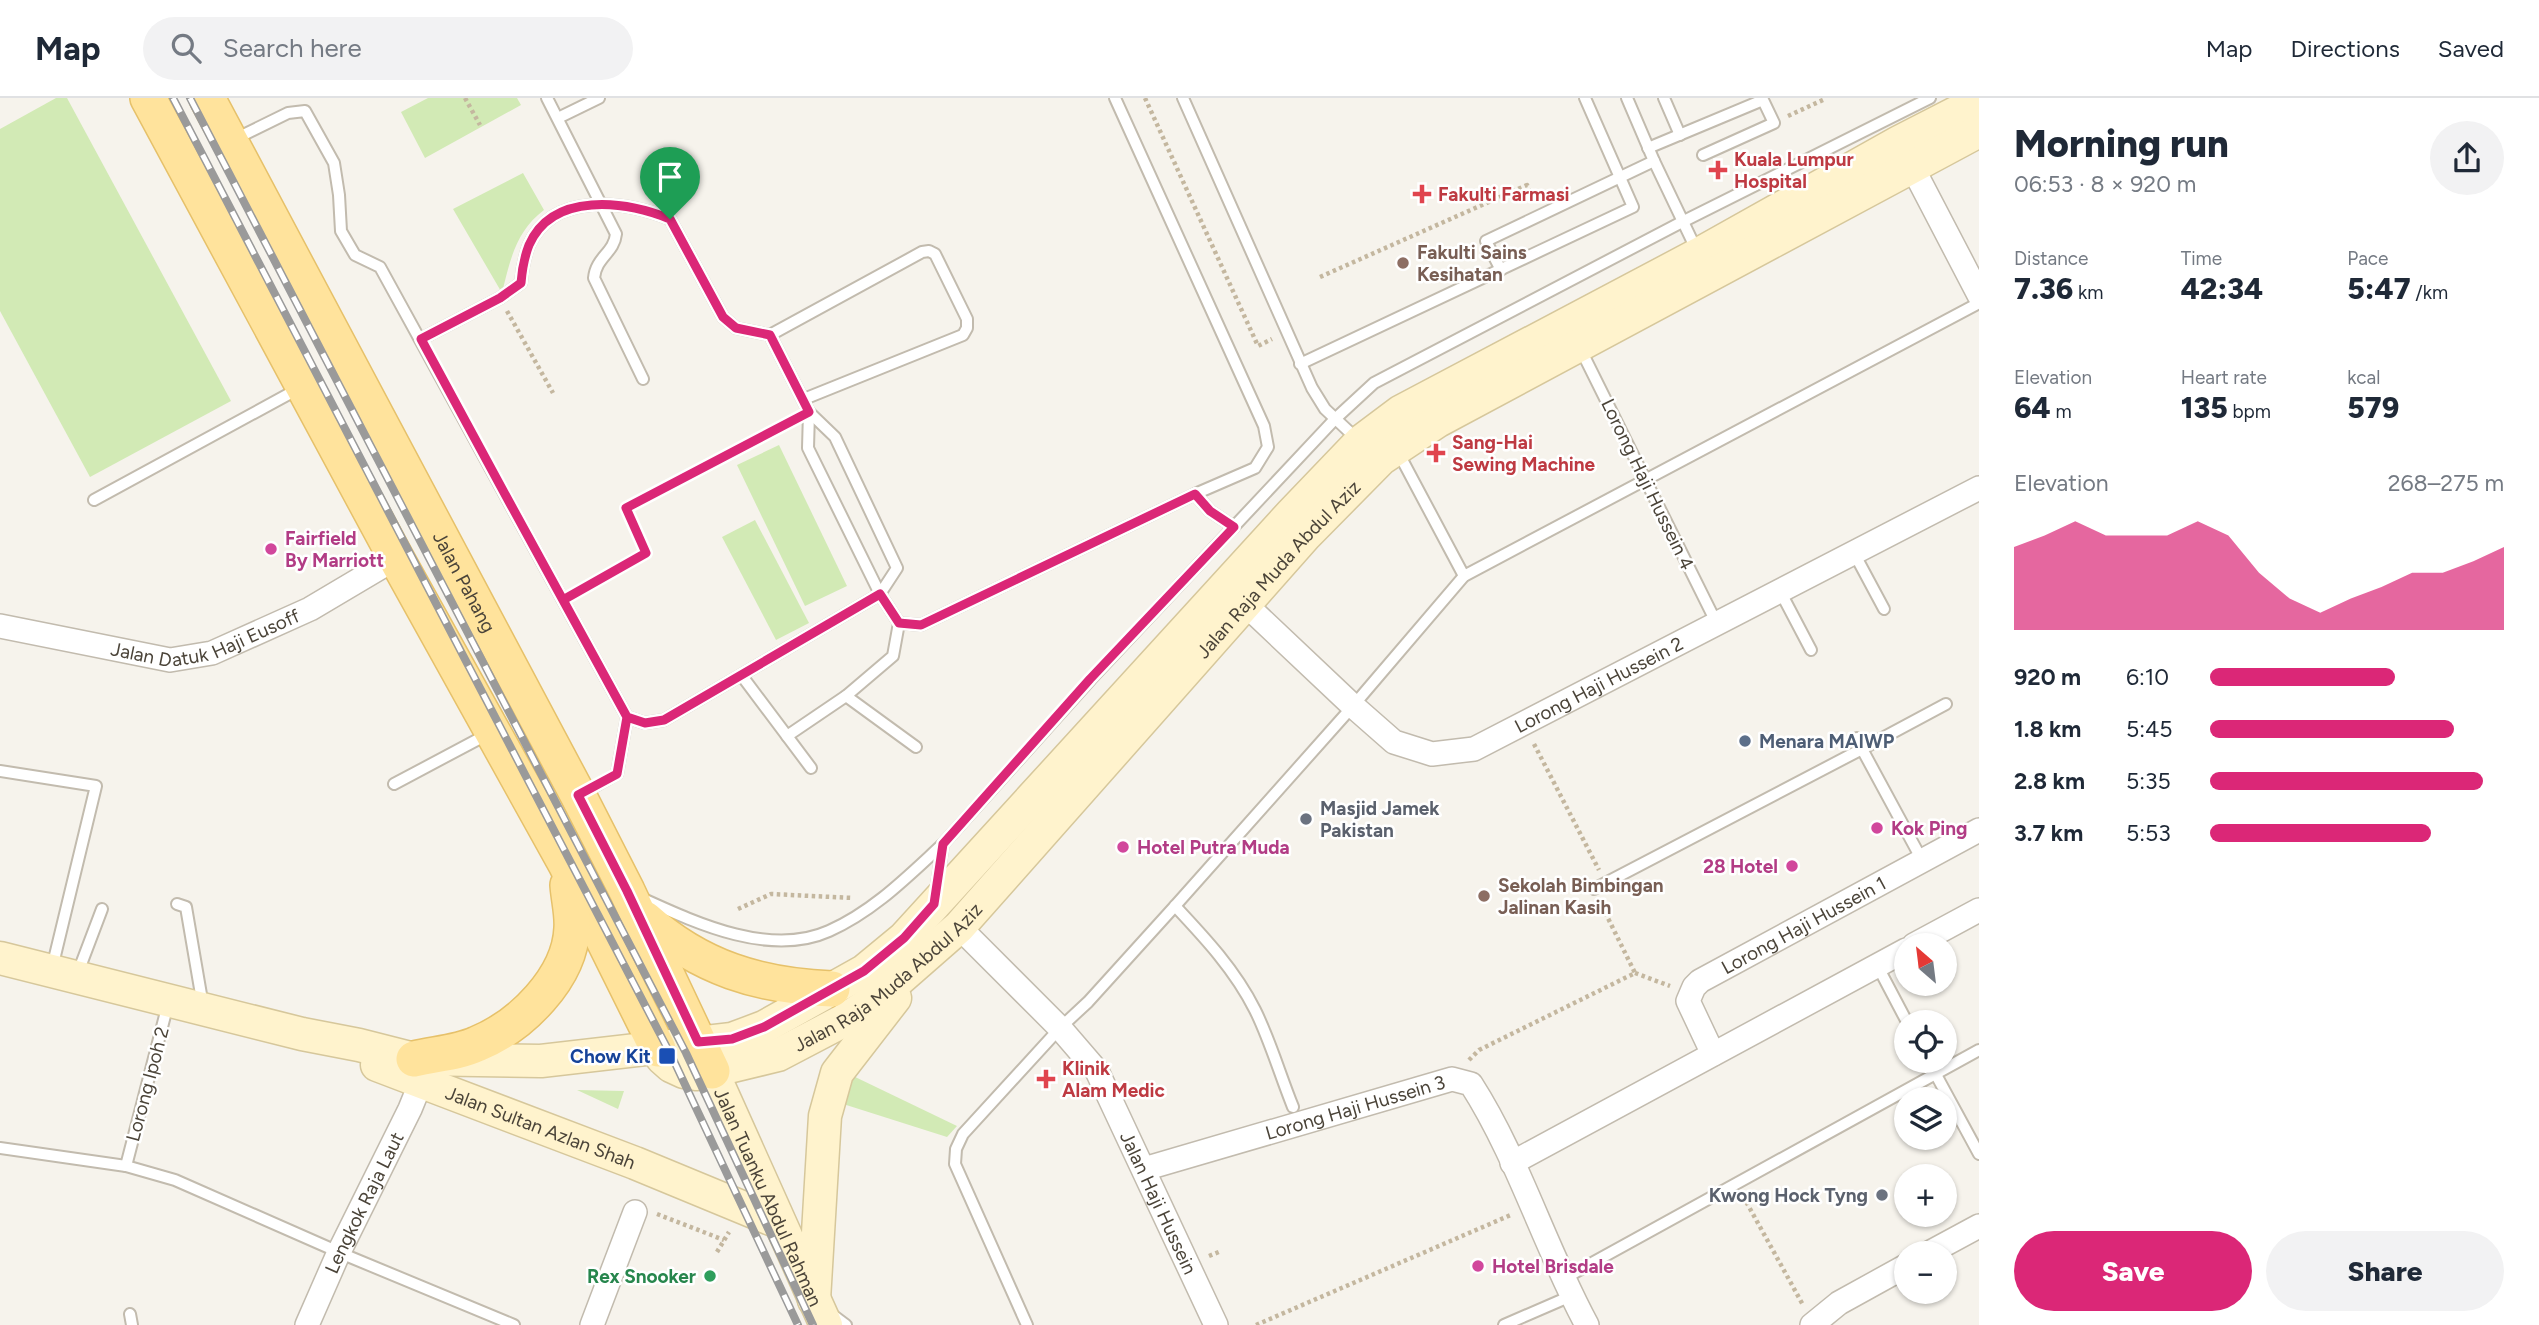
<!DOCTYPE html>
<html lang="en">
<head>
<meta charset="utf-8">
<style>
  body { margin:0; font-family:Figtree,sans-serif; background:#f2f2f3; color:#1f2937; height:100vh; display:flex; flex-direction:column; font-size:26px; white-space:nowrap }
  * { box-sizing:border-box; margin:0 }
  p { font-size:23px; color:#747a83 }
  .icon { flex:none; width:38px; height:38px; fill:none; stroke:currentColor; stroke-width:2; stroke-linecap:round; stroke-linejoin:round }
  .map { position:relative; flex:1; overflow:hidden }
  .sheet { display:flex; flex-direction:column; background:#fff; width:560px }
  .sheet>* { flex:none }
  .needle { width:46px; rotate:332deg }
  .buttons { position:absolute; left:1894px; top:835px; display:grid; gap:14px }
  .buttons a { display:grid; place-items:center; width:63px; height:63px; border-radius:50%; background:#fff; box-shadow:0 2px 5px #0004; font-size:35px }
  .pin { position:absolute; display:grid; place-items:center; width:60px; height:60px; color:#fff; margin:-72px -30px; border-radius:50% 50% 50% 0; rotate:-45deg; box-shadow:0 0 7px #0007 }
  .pin .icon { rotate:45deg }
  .round { display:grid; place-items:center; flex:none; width:74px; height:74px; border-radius:37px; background:#f2f2f3 }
  .headline { display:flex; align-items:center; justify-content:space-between; height:119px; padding:0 35px }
  h1 { font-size:38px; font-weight:800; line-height:52px }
  .metrics { display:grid; grid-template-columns:repeat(3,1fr); gap:10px; height:119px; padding:7px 35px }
  .metrics div { display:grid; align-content:center }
  .metrics b { font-size:30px; font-weight:800 }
  .metrics small { font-size:19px; font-weight:400 }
  .metrics p { font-size:19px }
  .chart { height:196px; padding:14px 35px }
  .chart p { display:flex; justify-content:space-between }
  .chart svg { width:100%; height:126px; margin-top:7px; fill:#db2777; opacity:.7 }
  .button { display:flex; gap:14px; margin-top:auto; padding:14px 35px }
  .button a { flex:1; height:80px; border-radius:42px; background:#db2777; color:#fff; font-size:28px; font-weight:800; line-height:80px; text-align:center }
  .button a+a { background:#f2f2f3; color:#1f2937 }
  ul { padding:0 35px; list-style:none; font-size:23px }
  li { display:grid; grid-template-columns:112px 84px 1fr; align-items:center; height:52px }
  li i { height:18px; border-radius:9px; background:#db2777 }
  header { display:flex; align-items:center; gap:42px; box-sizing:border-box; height:98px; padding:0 35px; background:#fff; border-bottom:2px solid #e0e1e3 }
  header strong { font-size:33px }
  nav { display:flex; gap:38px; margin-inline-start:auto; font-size:24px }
  .search { width:490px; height:63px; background:#f2f2f3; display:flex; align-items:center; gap:18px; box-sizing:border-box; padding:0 24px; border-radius:38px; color:#747a83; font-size:26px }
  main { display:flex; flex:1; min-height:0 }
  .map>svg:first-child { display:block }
  .green { fill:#d2eab5 }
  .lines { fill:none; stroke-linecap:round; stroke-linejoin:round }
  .lane-casing { stroke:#c2bbae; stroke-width:14 }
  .street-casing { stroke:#c2bbae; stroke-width:26 }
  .secondary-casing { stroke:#d6c79b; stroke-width:35 }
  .primary-casing { stroke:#e6c16a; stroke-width:38 }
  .path { stroke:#c4b79f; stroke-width:4.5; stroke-dasharray:3.5 3.5; stroke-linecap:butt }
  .lane { stroke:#fff; stroke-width:10 }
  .street { stroke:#fff; stroke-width:23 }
  .secondary { stroke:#fff3cd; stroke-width:32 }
  .primary { stroke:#ffe39c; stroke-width:35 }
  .rail-casing { stroke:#9a9a9a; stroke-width:8 }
  .rail { stroke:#fff; stroke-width:5; stroke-dasharray:16; stroke-linecap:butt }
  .route-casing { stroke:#fff; stroke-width:14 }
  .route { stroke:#db2777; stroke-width:9 }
  .health-dot { fill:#e0444e; stroke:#fff; stroke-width:2.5 }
  .education-dot { fill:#8d6e63; stroke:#fff; stroke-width:2.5 }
  .hotel-dot { fill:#d1479c; stroke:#fff; stroke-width:2.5 }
  .service-dot { fill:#5c6f8a; stroke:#fff; stroke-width:2.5 }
  .worship-dot { fill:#6b7280; stroke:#fff; stroke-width:2.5 }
  .transit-dot { fill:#1a4fb4; stroke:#fff; stroke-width:2.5 }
  .leisure-dot { fill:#2e9e5b; stroke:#fff; stroke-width:2.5 }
  .labels { text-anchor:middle; stroke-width:5; stroke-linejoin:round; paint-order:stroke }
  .health-label { font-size:19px; font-weight:bold; fill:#be3a42; stroke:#fff; text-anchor:start }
  .education-label { font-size:19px; font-weight:bold; fill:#785e54; stroke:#fff; text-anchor:start }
  .street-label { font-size:19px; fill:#4b4439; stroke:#fff }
  .hotel-label { font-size:19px; font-weight:bold; fill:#b23c85; stroke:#fff; text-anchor:start }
  .service-label { font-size:19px; font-weight:bold; fill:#4e5e75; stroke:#fff; text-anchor:start }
  .worship-label { font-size:19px; font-weight:bold; fill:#5b616d; stroke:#fff; text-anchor:start }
  .transit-label { font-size:19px; font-weight:bold; fill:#164399; stroke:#fff; text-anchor:end }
  .leisure-label { font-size:19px; font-weight:bold; fill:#27864d; stroke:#fff; text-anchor:end }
</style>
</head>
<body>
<header>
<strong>Map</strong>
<div class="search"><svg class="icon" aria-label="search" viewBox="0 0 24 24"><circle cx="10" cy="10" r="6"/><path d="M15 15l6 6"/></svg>Search here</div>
<nav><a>Map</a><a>Directions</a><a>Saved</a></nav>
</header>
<main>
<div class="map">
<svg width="1979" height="1227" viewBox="0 0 1979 1227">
  <rect width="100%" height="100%" fill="#f6f3ec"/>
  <g class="green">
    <polygon points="56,0 67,0 231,303 90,379 0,213 0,31"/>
    <polygon points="428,0 517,0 521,7 425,60 401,14"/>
    <path d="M523,75L544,112C516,133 510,162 502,195L453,111Z"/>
    <polygon points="779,347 847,488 805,508 737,367"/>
    <polygon points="755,422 809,525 776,542 722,439"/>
    <polygon points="851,977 957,1028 947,1039 840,1005"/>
    <polygon points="577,992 624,993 618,1011"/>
  </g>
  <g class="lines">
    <g class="lane-casing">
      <g id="lane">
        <path d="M547,0L616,136C614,155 596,159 594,180L643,281"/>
        <polyline points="1183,0 1312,290 1325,311 1357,341"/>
        <polyline points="1627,0 1654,63 1697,153"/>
        <polyline points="1664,0 1680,37"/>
        <polyline points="558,20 599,0"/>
        <polyline points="235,41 288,15 305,13 334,65 339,97 341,133 355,157 380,169 627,619 617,676 581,696"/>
        <polyline points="1648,50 1763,2 1774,25 1703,57"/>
        <polyline points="1501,172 1486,143 1654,63"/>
        <polyline points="770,237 809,314 808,350 880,496 899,525 893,558 846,598 916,649"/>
        <path d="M421,241L500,200L521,185C522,172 524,160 529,147C553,93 625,103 670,121L723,219L736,230L770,237L922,154L929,153L935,156L967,221V230L963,237L804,301"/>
        <polyline points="1580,250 1717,526"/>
        <polyline points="1300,266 1633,109 1585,0"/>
        <polyline points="1398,354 1464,478"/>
        <polyline points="1195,396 1210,413 1234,429"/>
        <polyline points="94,402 298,291"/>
        <polyline points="1854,455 1884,511"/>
        <polyline points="1780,493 1811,552"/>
        <polyline points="899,525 921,527 1195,396 1255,370 1268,349 1264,328 1115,0"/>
        <polyline points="742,578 811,670"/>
        <polyline points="627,619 645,625 664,622 880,496 897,470 835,339 809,314"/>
        <polyline points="787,638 846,598"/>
        <polyline points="0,673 96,688 52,870"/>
        <polyline points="394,686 490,635"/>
        <polyline points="1922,762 1862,651 1946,606"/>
        <polyline points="1594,791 1862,651 1857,640"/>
        <polyline points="936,793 943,746 1091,581 1335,321 1374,285 1682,124 1930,0"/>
        <path d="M639,799C694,824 769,860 829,833C874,813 908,778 943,746"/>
        <polyline points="177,806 186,809 203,908"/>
        <path d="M1175,808C1205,840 1235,872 1255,912C1270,942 1280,977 1293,1009"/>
        <polyline points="1877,867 1907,924"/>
        <polyline points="77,877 102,811"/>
        <polyline points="1928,962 1979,1056"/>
        <polyline points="0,1050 126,1068 175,1082 350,1159 514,1227"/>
        <polyline points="126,1068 168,906"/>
        <polyline points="1563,1181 1979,952"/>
        <polyline points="830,1215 846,1227"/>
        <polyline points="130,1216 132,1227"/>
        <polyline points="1027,1227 955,1066 956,1051 963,1036 1060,930 1088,904 1175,808 1353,608 1464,478 1979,205"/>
        <polyline points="1504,1227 1571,1198"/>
      </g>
    </g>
    <g class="street-casing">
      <g id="street">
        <polyline points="1906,57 1979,197"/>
        <path id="s1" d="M1244,505L1353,608L1394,644L1432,656L1474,651L1979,390"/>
        <path id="s2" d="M0,528L170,562L212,555L310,511L396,460"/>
        <path id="s3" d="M959,829L1060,930L1097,973L1216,1227"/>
        <polyline points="1914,847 1979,812"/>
        <path id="s4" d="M1713,956L1688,903L1694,889L1700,883L1979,732"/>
        <polyline points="1512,1065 1906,852"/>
        <path id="s5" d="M1144,1071L1452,981L1471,986C1518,1059 1545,1150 1587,1227"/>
        <polyline points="1929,1155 1979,1128"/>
        <path id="s6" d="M307,1227L339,1154L410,1011L421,984"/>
        <polyline points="592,1227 635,1114"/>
        <polyline points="1812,1227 1839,1205 1906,1168"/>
      </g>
    </g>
    <g class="secondary-casing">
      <g id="secondary">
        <polyline points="0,860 302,936 359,947 414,961 541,963 732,941 764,929 864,873 904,840 1292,415 1360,344 1400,314 1699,156 1899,44 1979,3"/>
        <path id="s7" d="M658,951L662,960L671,968L684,974L696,976L712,973L778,957L841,924L879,899L959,829L1306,437L1381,361L1438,323L1979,33"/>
        <path id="s8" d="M377,967L635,1065L778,1124"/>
        <path id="s9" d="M712,973L826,1227"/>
        <polyline points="814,1202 825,1018 837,975 895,900"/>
      </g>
    </g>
    <g class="primary-casing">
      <g id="primary">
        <polyline points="148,0 396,460 566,766 658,951"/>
        <path id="s10" d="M207,0L578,697L627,793L712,973"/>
        <path d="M645,821C700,870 759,888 832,891"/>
        <path d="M414,961C434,956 458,955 477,946C521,928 570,880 572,830C573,816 569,801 568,787"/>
      </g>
    </g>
    <g class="path">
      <polyline points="465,0 480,27"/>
      <polyline points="1145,0 1258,248 1272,241"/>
      <polyline points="1788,18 1825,1"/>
      <polyline points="1320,179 1527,87 1534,103"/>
      <polyline points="507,213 553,295"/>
      <polyline points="576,495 646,455 626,410 793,322"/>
      <polyline points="1534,646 1599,772"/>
      <polyline points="738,811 771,796 853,800"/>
      <polyline points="1635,875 1670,888"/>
      <polyline points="1469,962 1479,952 1635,875 1601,806"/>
      <polyline points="1743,1098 1803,1207"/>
      <polyline points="657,1116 724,1142"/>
      <polyline points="717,1154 729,1134"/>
      <polyline points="1209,1158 1221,1153"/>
      <polyline points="1256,1227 1513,1116"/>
    </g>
    <use href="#lane" class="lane"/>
    <use href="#street" class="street"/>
    <use href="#secondary" class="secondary"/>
    <use href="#primary" class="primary"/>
    <g class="rail-casing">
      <g id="rail">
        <polyline points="173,0 673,961 798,1227"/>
        <polyline points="190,0 686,955 813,1227"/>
      </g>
    </g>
    <use href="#rail" class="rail"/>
  </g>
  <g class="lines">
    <g class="route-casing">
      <path id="route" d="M670,121L723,219L736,230L770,237L809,314L626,410L646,455L563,502L627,619L617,676L578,697L627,793L698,944L732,941L764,929L864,873L904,840L934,806L943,746L1090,581L1234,429L1210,413L1195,396L921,527L899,525L880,496L664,622L645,625L627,619C558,494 489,367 421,241L500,200L521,185C522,172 524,160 529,147C553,93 625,103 670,121"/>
    </g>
    <use href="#route" class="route"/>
  </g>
  <g class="health-dot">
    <path d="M1714.5 61.5h7v7h7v7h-7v7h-7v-7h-7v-7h7z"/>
    <path d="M1418.5 85.5h7v7h7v7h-7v7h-7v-7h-7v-7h7z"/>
    <path d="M1432.5 344.5h7v7h7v7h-7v7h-7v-7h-7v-7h7z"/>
    <path d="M1042.5 970.5h7v7h7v7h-7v7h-7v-7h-7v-7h7z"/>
  </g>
  <g class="education-dot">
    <circle cx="1403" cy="165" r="7"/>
    <circle cx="1484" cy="798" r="7"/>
  </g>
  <g class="hotel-dot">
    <circle cx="271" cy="451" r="7"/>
    <circle cx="1877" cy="730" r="7"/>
    <circle cx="1123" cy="749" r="7"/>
    <circle cx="1792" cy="768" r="7"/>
    <circle cx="1478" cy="1168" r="7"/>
  </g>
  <circle class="service-dot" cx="1745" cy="643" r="7"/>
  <g class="worship-dot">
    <circle cx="1306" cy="721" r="7"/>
    <circle cx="1882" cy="1097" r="7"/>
  </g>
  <rect class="transit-dot" x="658" y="949" width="18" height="18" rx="3.5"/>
  <circle class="leisure-dot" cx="710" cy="1178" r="7"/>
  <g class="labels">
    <g class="health-label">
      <text x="1734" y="68">Kuala Lumpur<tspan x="1734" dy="22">Hospital</tspan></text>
      <text x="1438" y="103">Fakulti Farmasi</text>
      <text x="1452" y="351">Sang-Hai<tspan x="1452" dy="22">Sewing Machine</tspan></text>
      <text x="1062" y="977">Klinik<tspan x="1062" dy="22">Alam Medic</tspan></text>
    </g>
    <g class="education-label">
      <text x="1417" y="161">Fakulti Sains<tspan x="1417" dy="22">Kesihatan</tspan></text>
      <text x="1498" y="794">Sekolah Bimbingan<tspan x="1498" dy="22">Jalinan Kasih</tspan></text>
    </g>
    <g class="street-label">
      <text transform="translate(1648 386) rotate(64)" y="7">Lorong Haji Hussein 4</text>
      <text dy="7" stroke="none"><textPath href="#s7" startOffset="835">Jalan Raja Muda Abdul Aziz</textPath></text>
      <text dy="7" stroke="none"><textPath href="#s10" startOffset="548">Jalan Pahang</textPath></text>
      <text dy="7" stroke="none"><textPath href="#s2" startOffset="212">Jalan Datuk Haji Eusoff</textPath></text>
      <text dy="7" stroke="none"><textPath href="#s1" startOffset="427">Lorong Haji Hussein 2</textPath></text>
      <text dy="7" stroke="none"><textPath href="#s4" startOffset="200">Lorong Haji Hussein 1</textPath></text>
      <text dy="7" stroke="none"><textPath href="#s7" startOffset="268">Jalan Raja Muda Abdul Aziz</textPath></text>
      <text transform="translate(147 986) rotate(-75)" y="7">Lorong Ipoh 2</text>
      <text dy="7" stroke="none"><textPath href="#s5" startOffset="220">Lorong Haji Hussein 3</textPath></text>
      <text dy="7" stroke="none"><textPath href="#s8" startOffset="175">Jalan Sultan Azlan Shah</textPath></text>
      <text dy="7" stroke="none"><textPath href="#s9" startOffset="138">Jalan Tuanku Abdul Rahman</textPath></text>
      <text dy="7" stroke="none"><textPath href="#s3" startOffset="345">Jalan Haji Hussein</textPath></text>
      <text dy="7" stroke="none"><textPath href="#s6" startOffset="135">Lengkok Raja Laut</textPath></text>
    </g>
    <g class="hotel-label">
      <text x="285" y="447">Fairfield<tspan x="285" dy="22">By Marriott</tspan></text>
      <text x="1891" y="737">Kok Ping</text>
      <text x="1137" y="756">Hotel Putra Muda</text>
      <text x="1778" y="775" text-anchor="end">28 Hotel</text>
      <text x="1492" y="1175">Hotel Brisdale</text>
    </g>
    <g class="service-label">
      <text x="1759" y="650">Menara MAIWP</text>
    </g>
    <g class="worship-label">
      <text x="1320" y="717">Masjid Jamek<tspan x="1320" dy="22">Pakistan</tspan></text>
      <text x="1868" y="1104" text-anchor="end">Kwong Hock Tyng</text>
    </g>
    <g class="transit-label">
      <text x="651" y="965">Chow Kit</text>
    </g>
    <g class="leisure-label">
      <text x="696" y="1185">Rex Snooker</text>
    </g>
  </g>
</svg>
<div class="buttons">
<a><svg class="needle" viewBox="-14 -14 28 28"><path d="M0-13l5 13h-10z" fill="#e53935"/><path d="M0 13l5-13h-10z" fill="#747a83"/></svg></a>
<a><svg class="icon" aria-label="locate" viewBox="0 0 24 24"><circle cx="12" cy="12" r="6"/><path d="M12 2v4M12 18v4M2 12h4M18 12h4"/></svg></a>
<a><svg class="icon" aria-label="layers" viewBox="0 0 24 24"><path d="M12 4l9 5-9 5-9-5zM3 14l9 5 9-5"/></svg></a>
<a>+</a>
<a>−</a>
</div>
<div class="pin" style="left:670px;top:121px;background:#1e9e55"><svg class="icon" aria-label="arrive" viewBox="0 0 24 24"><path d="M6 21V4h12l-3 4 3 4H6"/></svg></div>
</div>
<section class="sheet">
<div class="headline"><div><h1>Morning run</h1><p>06:53 · 8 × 920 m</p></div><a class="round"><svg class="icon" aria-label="share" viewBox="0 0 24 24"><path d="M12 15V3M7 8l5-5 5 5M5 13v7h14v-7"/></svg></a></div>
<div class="metrics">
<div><p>Distance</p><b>7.36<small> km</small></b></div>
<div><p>Time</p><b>42:34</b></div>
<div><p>Pace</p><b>5:47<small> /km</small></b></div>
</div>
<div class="metrics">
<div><p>Elevation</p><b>64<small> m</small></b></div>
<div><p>Heart rate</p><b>135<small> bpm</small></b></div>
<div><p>kcal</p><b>579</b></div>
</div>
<div class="chart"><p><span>Elevation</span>268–275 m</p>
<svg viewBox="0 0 160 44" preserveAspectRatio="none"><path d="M0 44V15L10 11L20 6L30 11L40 11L50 11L60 6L70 11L80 24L90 33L100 38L110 33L120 29L130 24L140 24L150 20L160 15V44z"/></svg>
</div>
<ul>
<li><b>920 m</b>6:10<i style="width:63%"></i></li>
<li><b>1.8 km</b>5:45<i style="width:83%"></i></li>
<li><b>2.8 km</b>5:35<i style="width:93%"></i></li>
<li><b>3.7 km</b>5:53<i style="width:75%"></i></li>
</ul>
<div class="button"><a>Save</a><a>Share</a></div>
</section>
</main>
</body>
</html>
